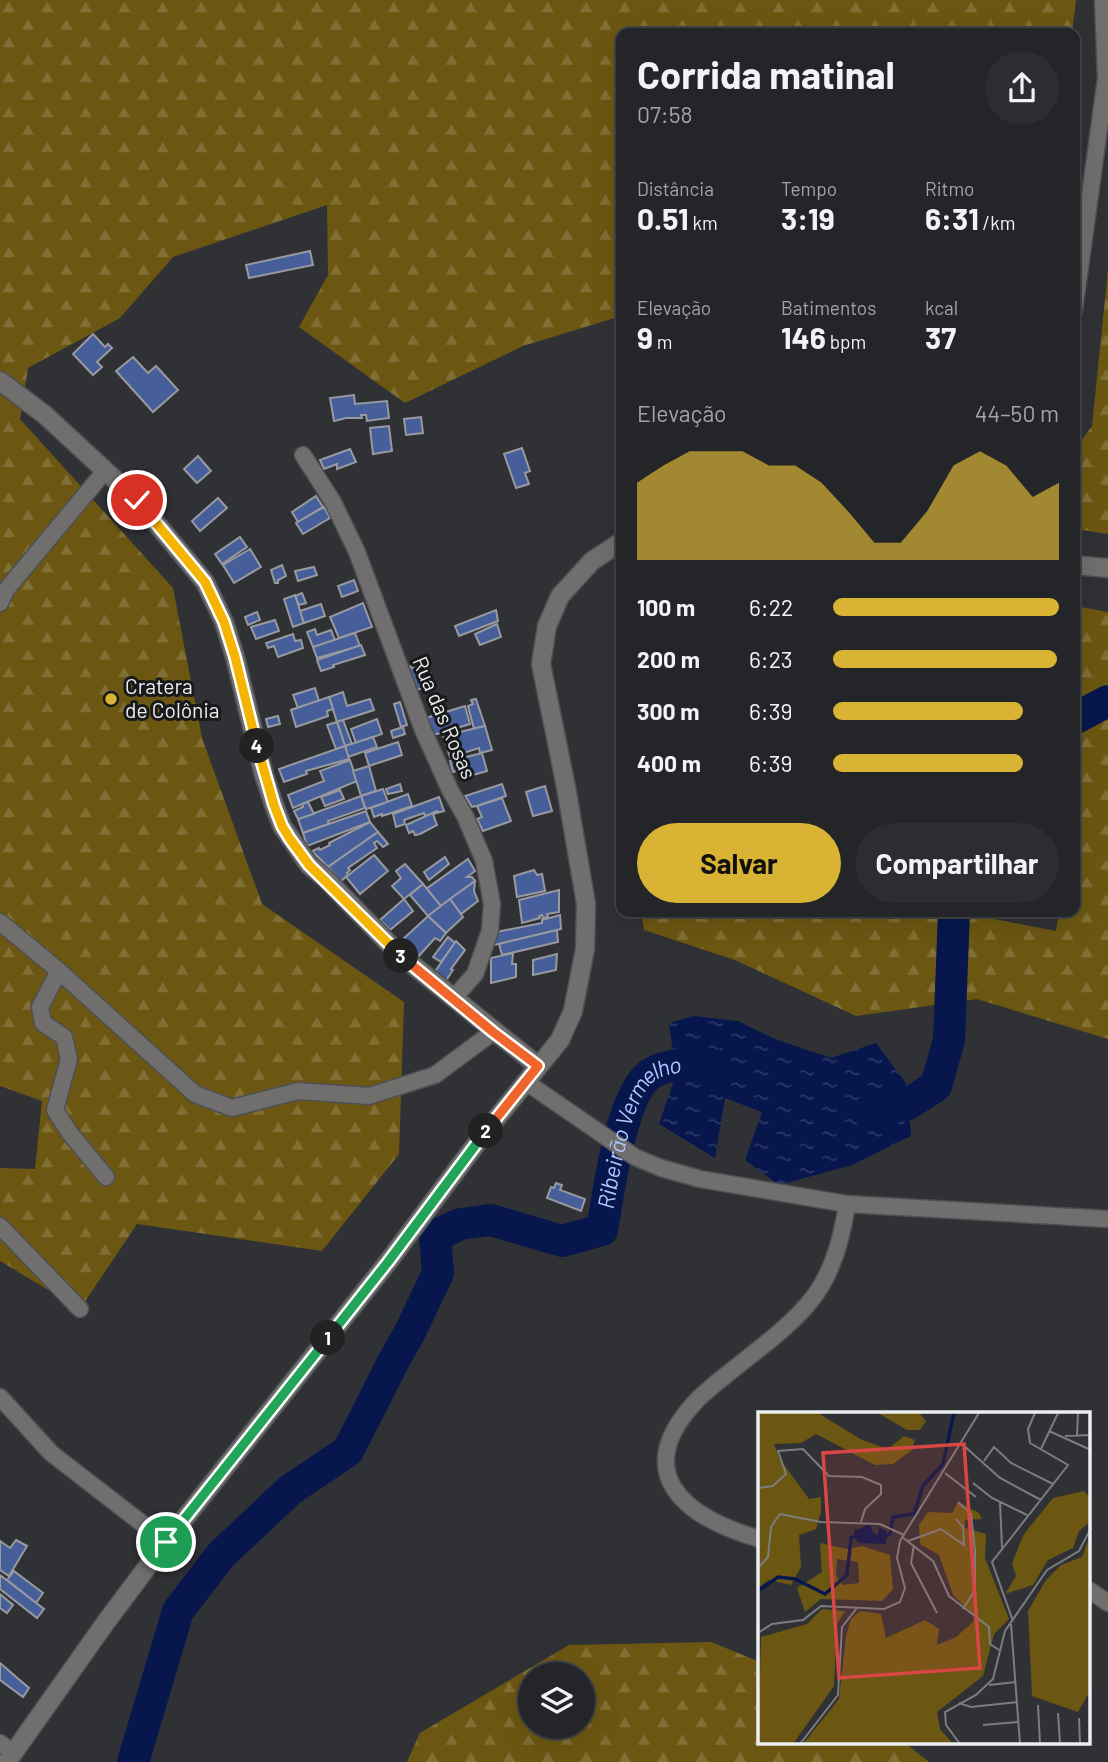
<!DOCTYPE html>
<html lang="pt">
<head>
<meta charset="utf-8">
<style>
  body { margin:0; font-family:Barlow,sans-serif; background:#2b2d30; color:#f1f3f6; height:100vh; display:flex; flex-direction:column; font-size:26px; white-space:nowrap }
  * { box-sizing:border-box; margin:0 }
  p { font-size:23px; color:#a3a5a8 }
  .icon { flex:none; width:38px; height:38px; fill:none; stroke:currentColor; stroke-width:2; stroke-linecap:round; stroke-linejoin:round }
  .map { position:relative; flex:1; overflow:hidden }
  .sheet { position:absolute; left:616px; top:28px; width:464px; height:889px; display:flex; flex-direction:column; background:#232528; border-radius:14px; box-shadow:0 7px 28px #0002,0 0 0 2px #404245 }
  .sheet>* { flex:none }
  .controls { position:absolute; left:518px; top:1662px; display:grid; gap:14px }
  .controls a { display:grid; place-items:center; width:77px; height:77px; border-radius:50%; background:#232528; box-shadow:0 7px 28px #0002,0 0 0 2px #404245; font-size:35px }
  .pin { position:absolute; display:grid; place-items:center; width:60px; height:60px; color:#fff; margin:-30px; border:4px solid #fff; border-radius:50%; box-shadow:0 2px 7px #0007 }
  .km { position:absolute; width:35px; height:35px; margin:-18px; border-radius:50%; background:#222; color:#fff; font-size:19px; line-height:35px; text-align:center }
  .round { display:grid; place-items:center; flex:none; width:74px; height:74px; border-radius:37px; background:#2b2d30 }
  .overview { display:flex; align-items:center; justify-content:space-between; height:119px; padding:0 21px }
  h1 { font-size:38px; font-weight:700; line-height:52px }
  .stats { display:grid; grid-template-columns:repeat(3,1fr); gap:10px; height:119px; padding:7px 21px }
  .stats div { display:grid; align-content:center }
  .stats b { font-size:30px; font-weight:700 }
  .stats small { font-size:19px; font-weight:400 }
  .stats p { font-size:19px }
  .chart { height:196px; padding:14px 21px }
  .chart p { display:flex; justify-content:space-between }
  .chart svg { width:100%; height:126px; margin-top:7px; fill:#d9b334; opacity:.7 }
  .button { display:flex; gap:14px; margin-top:auto; padding:14px 21px }
  .button a { flex:1; height:80px; border-radius:42px; background:#d9b334; color:#111; font-size:28px; font-weight:700; line-height:80px; text-align:center }
  .button a+a { background:#2b2d30; color:#f1f3f6 }
  ul { padding:0 21px; list-style:none; font-size:23px }
  li { display:grid; grid-template-columns:112px 84px 1fr; align-items:center; height:52px }
  li i { height:18px; border-radius:9px; background:#d9b334 }
  .map>svg:first-child { display:block }
  .forest { fill:url(#forest-firs); fill-rule:evenodd }
  .water { fill:url(#water-ripples) }
  .lines { fill:none; stroke-linecap:round; stroke-linejoin:round }
  .river { stroke:#07174d; stroke-width:32 }
  .building { fill:#465f9b; stroke:#989a9f; stroke-width:2 }
  .minor-casing { stroke:#4d4f53; stroke-width:19 }
  .tertiary-casing { stroke:#4d4f53; stroke-width:21 }
  .minor { stroke:#706f6d; stroke-width:16 }
  .tertiary { stroke:#706f6d; stroke-width:18 }
  .split-1-casing { stroke:#fff; stroke-width:14 }
  .split-2-casing { stroke:#fff; stroke-width:14 }
  .split-3-casing { stroke:#fff; stroke-width:14 }
  .split-4-casing { stroke:#fff; stroke-width:14 }
  .split-5-casing { stroke:#fff; stroke-width:14 }
  .split-1 { stroke:#22a559; stroke-width:9 }
  .split-2 { stroke:#22a559; stroke-width:9 }
  .split-3 { stroke:#f0652b; stroke-width:9 }
  .split-4 { stroke:#f5b400; stroke-width:9 }
  .split-5 { stroke:#f5b400; stroke-width:9 }
  .poi-dot { fill:#d9b334; stroke:#18191b; stroke-width:2.5 }
  .labels { text-anchor:middle; stroke-width:6; stroke-linejoin:round; paint-order:stroke }
  .poi-label { font-size:21px; fill:#eceef0; stroke:#18191b; text-anchor:start }
  .street-label { font-size:21px; fill:#eceef0; stroke:#18191b }
  .water-label { font-size:23px; font-style:italic; fill:#aec6fb; stroke:#18191b }
  .inset-river { fill:none; stroke:#07174d; stroke-width:3.5 }
  .inset-road { fill:none; stroke:#7b7d80; stroke-width:2 }
  .view { fill:#d94646; fill-opacity:0.15; stroke:#d94646; stroke-width:3.5 }
  .inset-edge { fill:none; stroke:#eceef0; stroke-width:3.5 }
</style>
</head>
<body>
<div class="map">
<svg width="1108" height="1762" viewBox="0 0 1108 1762">
  <defs>
    <pattern id="forest-firs" width="22" height="20" patternUnits="userSpaceOnUse" patternTransform="scale(1.75)"><rect width="22" height="20" fill="#6c5712"/><path d="M5 1l3.5 6h-7zM16 11l3.5 6h-7z" fill="#816f35"/></pattern>
    <pattern id="water-ripples" width="26" height="14" patternUnits="userSpaceOnUse" patternTransform="scale(1.75)"><rect width="26" height="14" fill="#07174d"/><path d="M2 4q2-2 4 0t4 0M15 11q2-2 4 0t4 0" fill="none" stroke="#2b3967"/></pattern>
  </defs>
  <rect width="100%" height="100%" fill="#2f3135"/>
  <g class="forest">
    <polygon points="0,0 1076,0 1072,33 621,33 621,316 523,346 405,403 299,327 328,275 327,205 173,257 120,318 28,368 20,419 173,588 202,738 262,904 404,1002 399,1154 322,1251 137,1224 80,1309 0,1261 0,1168 35,1169 42,1101 0,1086"/>
    <polygon points="1108,270 1108,534 1075,529 1075,449 1092,426"/>
    <polygon points="1075,606 1108,612 1108,1039 977,999 856,1016 735,960 644,930 641,912 958,912 1056,931 1059,912 1074,912 1074,815 1077,799 1074,795"/>
    <path d="M711,1642L760,1662V1743H905L929,1762H407L420,1733L569,1645ZM530,1675H583V1727H530Z"/>
  </g>
  <polygon class="water" points="694,1016 738,1021 775,1039 831,1058 876,1043 906,1083 911,1136 852,1165 779,1185 745,1160 762,1112 725,1098 715,1158 659,1124 676,1074 669,1023"/>
  <g class="lines">
    <g class="river">
      <polyline points="1074,719 1108,701"/>
      <polyline points="868,1112 908,1104 936,1086 949,1040 954,912"/>
      <path id="s1" d="M133,1762L178,1611L221,1555L290,1490L348,1451L392,1364L410,1332L438,1273L435,1236L460,1224L491,1220L562,1241L602,1230C608,1196 621,1091 652,1073C671,1062 694,1064 715,1065"/>
    </g>
  </g>
  <g class="building">
    <polygon points="310,251 313,265 249,278 246,265"/>
    <polygon points="93,334 105,347 108,344 112,348 97,362 102,367 93,375 73,354"/>
    <polygon points="133,357 148,373 156,366 178,390 153,412 116,371"/>
    <polygon points="354,395 355,404 387,401 389,418 367,421 366,415 361,415 362,418 346,418 334,421 330,398"/>
    <polygon points="421,417 423,433 406,435 404,419"/>
    <polygon points="389,426 392,451 373,454 370,428"/>
    <polygon points="522,448 530,471 525,473 529,484 516,488 504,454"/>
    <polygon points="350,449 356,462 337,469 337,464 324,469 320,460"/>
    <polygon points="198,456 211,471 197,483 184,469"/>
    <polygon points="316,496 323,507 298,522 292,512"/>
    <polygon points="218,498 227,508 200,531 192,521"/>
    <polygon points="324,507 330,518 303,534 296,523"/>
    <polygon points="240,537 247,547 222,564 215,554"/>
    <polygon points="250,549 261,567 234,583 223,565"/>
    <polygon points="282,565 286,576 278,580 278,583 275,583 271,570"/>
    <polygon points="314,567 317,575 298,581 295,571"/>
    <polygon points="354,580 358,591 342,597 338,586"/>
    <polygon points="302,593 306,603 299,605 295,596"/>
    <polygon points="295,595 304,623 293,627 284,599"/>
    <polygon points="363,603 372,627 339,638 330,617"/>
    <polygon points="321,604 325,616 304,623 300,611"/>
    <polygon points="496,610 498,621 459,636 455,626"/>
    <polygon points="257,612 260,620 248,625 245,617"/>
    <polygon points="275,620 279,631 256,639 251,627"/>
    <polygon points="497,624 501,637 480,645 475,634"/>
    <polygon points="315,629 317,635 331,630 335,640 313,647 307,632"/>
    <polygon points="355,633 360,646 317,658 313,647"/>
    <polygon points="293,634 295,641 301,640 303,648 278,657 274,646 268,648 266,643"/>
    <polygon points="361,645 365,655 333,665 334,667 321,671 317,660"/>
    <polygon points="411,666 412,668 418,666 421,675 430,672 434,684 414,691 406,668"/>
    <polygon points="315,688 319,701 298,708 293,695"/>
    <polygon points="343,692 347,706 370,699 374,710 337,722 329,697"/>
    <polygon points="329,697 333,709 327,711 328,716 296,727 291,710"/>
    <polygon points="476,699 485,726 474,729 468,706 473,704 471,700"/>
    <polygon points="400,702 407,725 401,727 394,704"/>
    <polygon points="465,706 470,724 430,736 423,719"/>
    <polygon points="278,716 280,724 268,727 266,719"/>
    <polygon points="377,719 382,734 356,743 351,729"/>
    <polygon points="343,720 352,744 345,746 337,722"/>
    <polygon points="337,722 345,746 336,749 327,725"/>
    <polygon points="485,726 492,750 480,753 479,748 450,757 443,736"/>
    <polygon points="403,727 405,734 393,738 391,731"/>
    <polygon points="373,737 377,747 348,757 345,746"/>
    <polygon points="398,742 402,755 369,766 365,753"/>
    <polygon points="345,746 349,759 306,771 307,774 284,782 279,769"/>
    <polygon points="482,753 487,771 466,777 464,769 453,772 450,761"/>
    <polygon points="350,760 357,781 293,808 288,795 324,781 320,771"/>
    <polygon points="369,766 376,791 361,796 353,771"/>
    <polygon points="400,784 402,791 388,794 386,789"/>
    <polygon points="502,784 506,796 477,806 472,807 465,796"/>
    <polygon points="545,786 552,811 533,816 526,792"/>
    <polygon points="383,789 388,802 366,809 361,796"/>
    <polygon points="340,790 344,799 325,806 321,797"/>
    <polygon points="408,794 412,806 382,816 382,814 374,817 371,808"/>
    <polygon points="361,796 365,808 328,821 329,824 303,833 298,819"/>
    <polygon points="439,797 444,811 425,816 424,813 404,820 405,824 396,827 393,814"/>
    <polygon points="502,798 511,821 483,831 477,819 482,817 477,806"/>
    <polygon points="308,802 314,814 298,819 294,811 303,807 302,804"/>
    <polygon points="366,811 370,822 307,846 303,833"/>
    <polygon points="437,811 438,812 433,814 437,825 420,834 415,835 413,831 409,833 406,825"/>
    <polygon points="370,822 378,832 328,867 312,851 319,848 320,850 330,845 329,843"/>
    <polygon points="378,832 388,844 383,847 377,841 374,843 377,848 348,868 350,870 347,873 348,875 341,881 328,867"/>
    <polygon points="374,855 388,871 360,894 346,877"/>
    <polygon points="445,857 449,864 429,880 424,872"/>
    <polygon points="468,859 475,871 467,877 472,877 475,881 441,906 426,889"/>
    <polygon points="405,864 423,884 404,899 392,886 401,878 396,871"/>
    <polygon points="534,870 537,875 542,874 545,891 517,897 514,876"/>
    <polygon points="475,881 474,891 478,901 461,914 450,899"/>
    <polygon points="423,884 441,906 428,916 410,895"/>
    <polygon points="559,890 559,912 547,914 548,917 543,918 542,915 539,916 540,918 522,923 519,900"/>
    <polygon points="404,899 413,911 390,930 380,920"/>
    <polygon points="450,899 463,917 446,933 428,916"/>
    <polygon points="560,915 561,929 490,946 491,933 542,923 542,920"/>
    <polygon points="428,916 446,933 440,941 435,938 418,957 401,941"/>
    <polygon points="557,930 558,942 502,955 499,944"/>
    <polygon points="448,937 455,943 441,962 433,957"/>
    <polygon points="456,941 465,950 451,969 453,970 445,982 434,973"/>
    <polygon points="513,953 512,964 516,964 516,977 491,983 491,958"/>
    <polygon points="557,954 556,970 533,975 533,960"/>
    <polygon points="556,1183 562,1185 560,1190 585,1199 581,1211 547,1198 551,1187 554,1188"/>
    <polygon points="16,1540 27,1546 9,1576 0,1570 0,1541 10,1548"/>
    <polygon points="14,1571 43,1593 36,1603 7,1580"/>
    <polygon points="0,1575 44,1609 37,1618 0,1589"/>
    <polygon points="0,1594 13,1605 7,1613 0,1608"/>
    <polygon points="0,1663 29,1688 23,1697 0,1680"/>
  </g>
  <g class="lines">
    <g class="minor-casing">
      <g id="minor">
        <polyline points="1074,311 1106,78 1103,0"/>
        <polyline points="303,455 333,502 357,552 423,730 450,790 465,816 484,861 492,904 490,931 475,974 453,999"/>
        <polyline points="0,603 6,590 105,471"/>
        <polyline points="0,922 59,971"/>
        <polyline points="526,1082 635,1157 661,1168 700,1179 847,1204 1108,1219"/>
        <polyline points="106,1177 69,1132 55,1110 69,1059 64,1037 43,1023 40,1007 59,971 195,1094 232,1108 298,1091 369,1096 435,1075 493,1032"/>
        <polyline points="0,1226 80,1309"/>
        <polyline points="0,1397 51,1453 166,1542"/>
        <path d="M760,1539C683,1517 628,1472 698,1399C733,1366 777,1340 808,1304C832,1277 842,1239 847,1204"/>
        <polyline points="1089,1590 1108,1603"/>
        <polyline points="0,1743 13,1753"/>
      </g>
    </g>
    <g class="tertiary-casing">
      <g id="tertiary">
        <polyline points="0,381 45,415 137,500 205,582 224,622 235,657 264,775 274,805 282,826 309,865 326,879 398,953 538,1066"/>
        <polyline points="1074,565 1108,568"/>
        <polyline points="7,1762 106,1622 166,1542 388,1262 483,1135 560,1040 573,1011 585,949 586,904 566,787 541,664 547,626 560,596 592,561 621,542"/>
      </g>
    </g>
    <use href="#minor" class="minor"/>
    <use href="#tertiary" class="tertiary"/>
  </g>
  <g class="lines">
    <g class="split-1-casing">
      <polyline id="split-1" points="166,1542 328,1338"/>
    </g>
    <g class="split-2-casing">
      <polyline id="split-2" points="328,1338 388,1262 486,1131"/>
    </g>
    <g class="split-3-casing">
      <polyline id="split-3" points="401,956 493,1032 538,1066 486,1131"/>
    </g>
    <g class="split-4-casing">
      <polyline id="split-4" points="257,746 274,805 282,826 290,839 309,865 401,956"/>
    </g>
    <g class="split-5-casing">
      <polyline id="split-5" points="137,500 205,582 224,622 235,657 257,746"/>
    </g>
    <use href="#split-1" class="split-1"/>
    <use href="#split-2" class="split-2"/>
    <use href="#split-3" class="split-3"/>
    <use href="#split-4" class="split-4"/>
    <use href="#split-5" class="split-5"/>
  </g>
  <circle class="poi-dot" cx="111" cy="699" r="7"/>
  <g class="labels">
    <g class="poi-label">
      <text x="125" y="694">Cratera<tspan x="125" dy="24">de Colônia</tspan></text>
    </g>
    <g class="street-label">
      <text transform="translate(444 718) rotate(67)" y="7">Rua das Rosas</text>
    </g>
    <g class="water-label">
      <text dy="8" stroke="none"><textPath href="#s1" startOffset="914">Ribeirão Vermelho</textPath></text>
    </g>
  </g>
  <g transform="translate(758 1412)">
    <rect width="332" height="332" fill="#2f3135"/>
    <path d="M0,1H60L104,28L130,37L146,24L157,28L153,39L135,52L117,53L58,22L43,31L16,32L21,46L51,87L63,85V100L58,117L41,123L43,155L33,173L11,168L0,176ZM120,1H161L168,9L162,18H149ZM326,79L332,86V110L321,119L315,136L290,148L275,173L247,182L258,164L254,151L266,122L295,86ZM200,90L221,101L224,107L207,108V116L228,122L227,146L251,207L236,222L225,264L179,300L182,317L195,332H45L81,287L88,224L93,207L102,199L123,202L128,226L167,208L181,217L179,233L198,225L215,210L216,203L195,183L181,143L162,132L161,113L170,100L194,101ZM332,123V279L320,300L274,284L270,199L288,168L303,153L324,145ZM62,131L89,137L104,134L132,143L135,177L124,189L63,187L47,200L39,176L64,160ZM79,147L100,150L101,171L85,173L78,164ZM64,197L87,199L79,212L76,274L35,332H0L3,225L49,212Z" fill="#6c5712" fill-rule="evenodd"/>
    <path d="M112,112L115,121L120,123L121,115L128,119V132L101,131L97,126L96,119Z" fill="#07174d"/>
    <path class="inset-river" d="M122,127L132,122L135,105L156,102L165,74L185,52L196,1M0,179L20,165L37,167L67,182L89,163L93,126L100,123"/>
    <path class="inset-road" d="M291,19L333,38M319,23L320,1M307,24L333,23M205,33L242,66L283,88M283,37L300,1M226,49L236,35L253,51L295,72M187,61L218,85M215,71L234,86L269,103M0,76L15,74L28,62L20,39L45,37L71,64L104,65L123,73V82L107,97L103,110M200,90L213,102L217,138V178L205,197M242,90L244,136M144,125L175,149L191,184L231,215L232,232L241,238M150,129L183,117L206,133L205,115L198,107M156,133L153,151L179,201M0,156L10,145L13,115L22,102L63,110L122,112L146,123M255,209L234,150L310,53L272,31L270,17L277,1M253,212L262,332H257M0,221L14,212L45,208L63,194L126,197L142,190L147,176L139,146L142,129L221,1M231,273L258,270M201,291L213,295L260,290M280,293L282,332M300,301L302,332M321,306L322,332M225,313L261,310M42,332L80,283L84,215L99,196M202,332L188,313L187,300L218,283L235,267L247,219L289,158L321,139L333,116"/>
    <path class="view" d="M206,32L222,256L81,266L65,41Z"/>
    <rect width="332" height="332" class="inset-edge"/>
  </g>
</svg>
<div class="controls">
<a><svg class="icon" aria-label="layers" viewBox="0 0 24 24"><path d="M12 4l9 5-9 5-9-5zM3 14l9 5 9-5"/></svg></a>
</div>
<div class="pin" style="left:166px;top:1542px;background:#1e9e55"><svg class="icon" aria-label="arrive" viewBox="0 0 24 24"><path d="M6 21V4h12l-3 4 3 4H6"/></svg></div>
<div class="pin" style="left:137px;top:500px;background:#d93025"><svg class="icon" aria-label="check" viewBox="0 0 24 24"><path d="M5 12l5 5 9-10"/></svg></div>
<b class="km" style="left:328px;top:1338px">1</b>
<b class="km" style="left:486px;top:1131px">2</b>
<b class="km" style="left:401px;top:956px">3</b>
<b class="km" style="left:257px;top:746px">4</b>
<section class="sheet">
<div class="overview"><div><h1>Corrida matinal</h1><p>07:58</p></div><a class="round"><svg class="icon" aria-label="share" viewBox="0 0 24 24"><path d="M12 15V3M7 8l5-5 5 5M5 13v7h14v-7"/></svg></a></div>
<div class="stats">
<div><p>Distância</p><b>0.51<small> km</small></b></div>
<div><p>Tempo</p><b>3:19</b></div>
<div><p>Ritmo</p><b>6:31<small> /km</small></b></div>
</div>
<div class="stats">
<div><p>Elevação</p><b>9<small> m</small></b></div>
<div><p>Batimentos</p><b>146<small> bpm</small></b></div>
<div><p>kcal</p><b>37</b></div>
</div>
<div class="chart"><p><span>Elevação</span>44–50 m</p>
<svg viewBox="0 0 160 44" preserveAspectRatio="none"><path d="M0 44V17L10 11L20 6L30 6L40 6L50 11L60 11L70 17L80 27L90 38L100 38L110 27L120 11L130 6L140 11L150 22L160 17V44z"/></svg>
</div>
<ul>
<li><b>100 m</b>6:22<i style="width:100%"></i></li>
<li><b>200 m</b>6:23<i style="width:99%"></i></li>
<li><b>300 m</b>6:39<i style="width:84%"></i></li>
<li><b>400 m</b>6:39<i style="width:84%"></i></li>
</ul>
<div class="button"><a>Salvar</a><a>Compartilhar</a></div>
</section>
</div>
</body>
</html>
